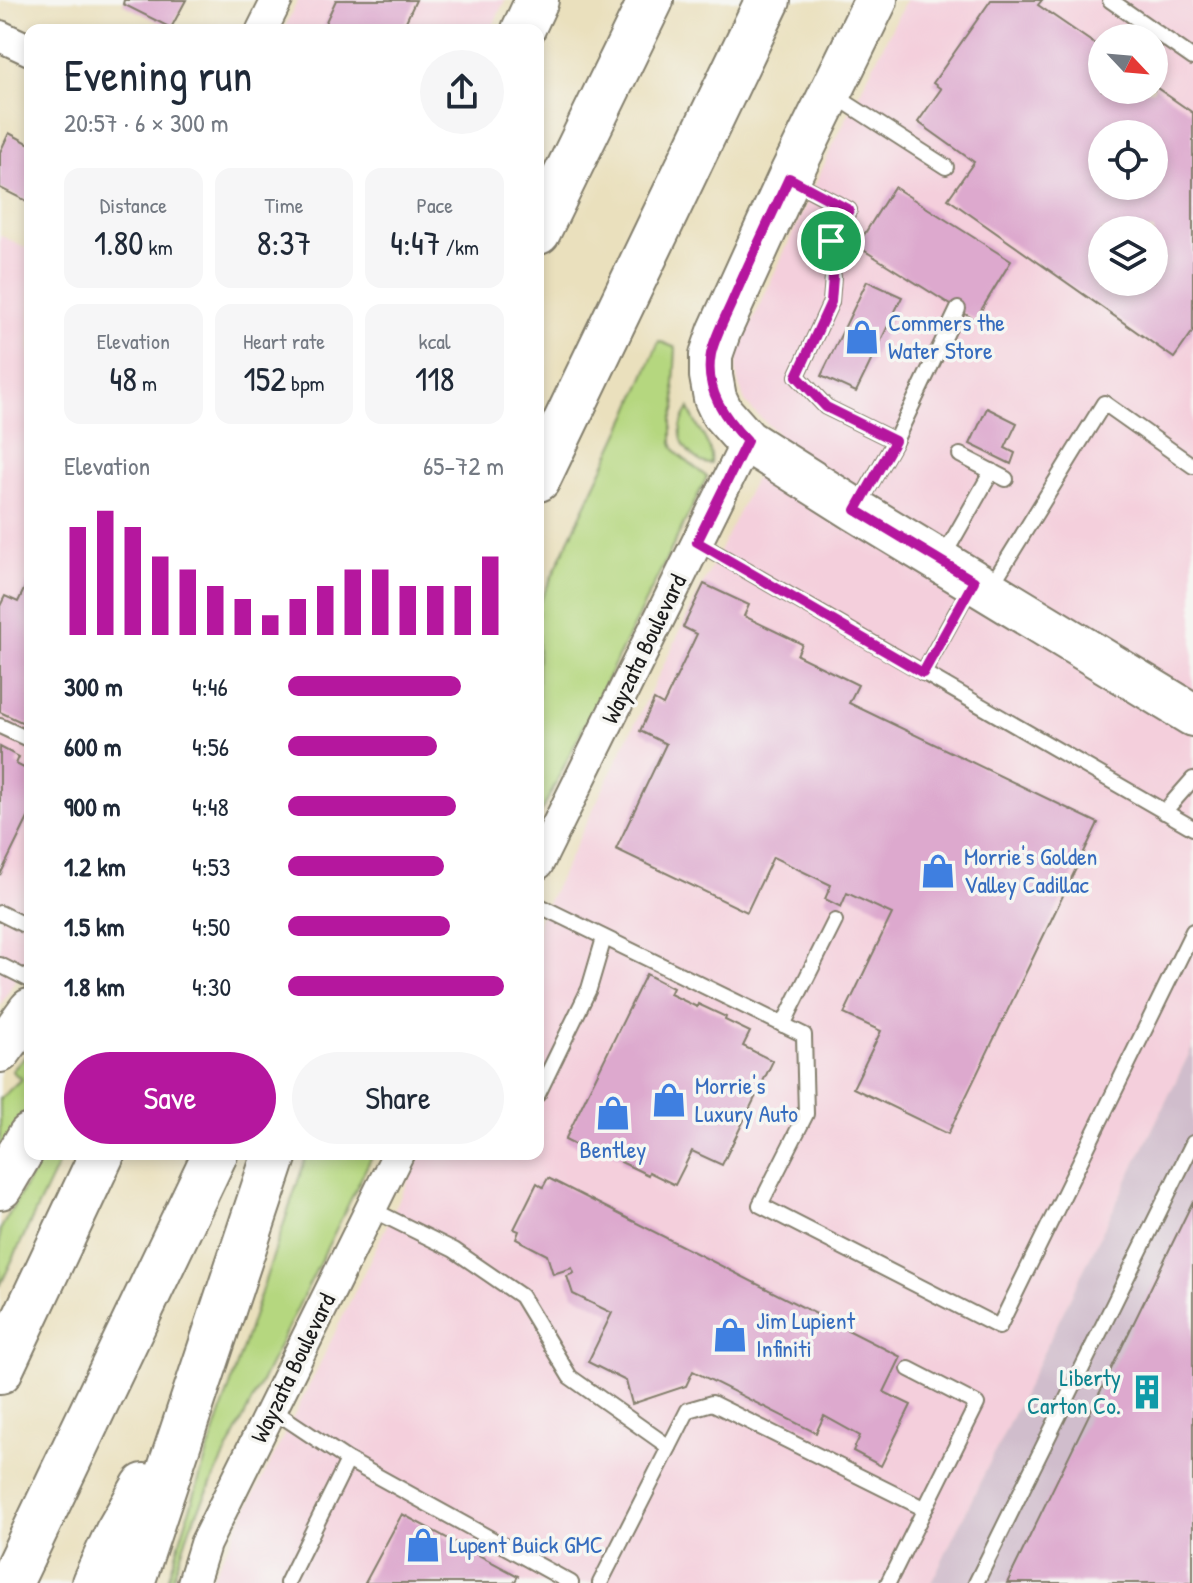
<!DOCTYPE html>
<html lang="en">
<head>
<meta charset="utf-8">
<style>
  body { margin:0; font-family:"Patrick Hand",sans-serif; background:#f6f6f7; color:#1f2937; height:100vh; display:flex; flex-direction:column; font-size:30px; white-space:nowrap }
  * { box-sizing:border-box; margin:0 }
  p { font-size:26px; color:#747a83 }
  .icon { flex:none; width:44px; height:44px; fill:none; stroke:currentColor; stroke-width:2; stroke-linecap:round; stroke-linejoin:round }
  .map { position:relative; flex:1; overflow:hidden }
  .drawer { position:absolute; left:24px; top:24px; width:520px; height:1136px; display:flex; flex-direction:column; background:#fff; border-radius:16px; box-shadow:0 4px 12px #0003 }
  .drawer>* { flex:none }
  .needle { width:52px; rotate:116deg }
  .buttons { position:absolute; left:1088px; top:24px; display:grid; gap:16px }
  .buttons a { display:grid; place-items:center; width:80px; height:80px; border-radius:50%; background:#fff; box-shadow:0 4px 12px #0003; font-size:40px }
  .pin { position:absolute; display:grid; place-items:center; width:68px; height:68px; color:#fff; margin:-34px; border:4px solid #fff; border-radius:50%; box-shadow:0 2px 8px #0007 }
  .round { display:grid; place-items:center; flex:none; width:84px; height:84px; border-radius:42px; background:#f6f6f7 }
  .summary { display:flex; align-items:center; justify-content:space-between; height:136px; padding:0 40px }
  h1 { font-size:44px; font-weight:600; line-height:60px }
  .figures { display:grid; grid-template-columns:repeat(3,1fr); gap:12px; height:136px; padding:8px 40px }
  .figures div { display:grid; align-content:center; border-radius:16px; background:#f6f6f7; text-align:center }
  .figures b { font-size:34px; font-weight:600 }
  .figures small { font-size:22px; font-weight:400 }
  .figures p { font-size:22px }
  .chart { height:224px; padding:16px 40px }
  .chart p { display:flex; justify-content:space-between }
  .chart svg { width:100%; height:144px; margin-top:8px; stroke:#b5179e; stroke-width:6 }
  .primary-button { display:flex; gap:16px; margin-top:auto; padding:16px 40px }
  .primary-button a { flex:1; height:92px; border-radius:48px; background:#b5179e; color:#fff; font-size:32px; font-weight:600; line-height:92px; text-align:center }
  .primary-button a+a { background:#f6f6f7; color:#1f2937 }
  ul { padding:0 40px; list-style:none; font-size:26px }
  li { display:grid; grid-template-columns:128px 96px 1fr; align-items:center; height:60px }
  li i { height:20px; border-radius:10px; background:#b5179e }
  .map>svg:first-child { display:block }
  .built { fill:#f4cfdc; fill-rule:evenodd }
  .industrial { fill:#d0bdcc }
  .green { fill:#b5d77f; stroke:#687a4e; stroke-width:2 }
  .building { fill:#dda9ce; fill-rule:evenodd }
  .lines { fill:none; stroke-linecap:round; stroke-linejoin:round }
  .lane-casing { stroke:#837e6c; stroke-width:18 }
  .street-casing { stroke:#837e6c; stroke-width:34 }
  .secondary-casing { stroke:#837e6c; stroke-width:46 }
  .highway-casing { stroke:#837e6c; stroke-width:48 }
  .lane { stroke:#fff; stroke-width:14 }
  .street { stroke:#fff; stroke-width:30 }
  .secondary { stroke:#fff; stroke-width:42 }
  .highway { stroke:#fff; stroke-width:44 }
  .route-casing { stroke:#fff; stroke-width:16 }
  .route { stroke:#b5179e; stroke-width:10 }
  .labels { text-anchor:middle; stroke-width:7; stroke-linejoin:round; paint-order:stroke }
  .shop-label { font-size:24px; fill:#366cbe; stroke:#f6f6f2; text-anchor:start }
  .street-label { font-size:24px; fill:#1c1c1c; stroke:#f6f6f2 }
  .culture-label { font-size:24px; fill:#0d838f; stroke:#f6f6f2; text-anchor:end }
</style>
</head>
<body>
<div class="map">
<svg width="1193" height="1583" viewBox="0 0 1193 1583">
  <rect width="100%" height="100%" fill="#f6f6f2"/>
  <filter id="ink" filterUnits="userSpaceOnUse"><feTurbulence type="fractalNoise" baseFrequency=".0125" numOctaves="2"/><feDisplacementMap in="SourceGraphic" scale="16" xChannelSelector="R" yChannelSelector="G"/><feConvolveMatrix kernelMatrix="1 2 1 2 8 2 1 2 1" color-interpolation-filters="sRGB"/></filter>
  <filter id="wash" filterUnits="userSpaceOnUse"><feTurbulence type="fractalNoise" baseFrequency=".006" numOctaves="4" result="noise"/><feDisplacementMap in="SourceGraphic" scale="32" xChannelSelector="R" yChannelSelector="G"/><feGaussianBlur stdDeviation="1.8" result="paint"/><feColorMatrix in="noise" values="0 0 0 0 0 0 0 0 0 0 0 0 0 0 0 0 0 1.4 0 .05"/><feComposite in="paint" operator="in"/></filter>
  <g filter="url(#wash)">
    <rect width="100%" height="100%" fill="#eae0bd"/>
    <g class="built">
      <polygon points="298,0 505,0 491,30 283,30"/>
      <path d="M906,0H1193V1046L931,1583H209L313,1378L421,1154H538V922L777,433L753,411L745,402L738,382L736,370L738,357L742,344L833,145ZM1102,38H1154V90H1102ZM1102,134H1154V186H1102ZM1102,230H1154V282H1102Z"/>
      <polygon points="0,235 30,250 30,955 0,1006"/>
    </g>
    <polygon class="industrial" points="1193,1046 1193,1583 931,1583 1049,1341"/>
    <g class="green">
      <polygon points="659,341 676,348 674,385 676,407 672,420 672,442 674,448 679,455 707,477 538,819 538,606 628,415"/>
      <path d="M689,408C695,428 714,444 711,464C703,464 699,461 693,456C676,441 678,425 689,408Z"/>
      <polygon points="30,1051 30,1122 0,1168 0,1099 21,1079 12,1071"/>
      <polygon points="43,1154 63,1154 0,1286 0,1230"/>
      <polygon points="307,1154 373,1154 191,1525 171,1583 167,1583 205,1461"/>
    </g>
    <g id="blocks">
      <g class="building">
        <polygon points="124,0 186,0 171,28 123,4"/>
        <polygon points="336,0 416,0 402,30 322,30"/>
        <path d="M991,0H1042L1038,5L1102,49V90H1154V86L1193,113V331L1174,358L948,199L974,162L918,122L941,89L933,83ZM1102,134H1154V186H1102ZM1102,230H1154V282H1102Z"/>
        <polygon points="9,133 30,144 30,203 0,188 0,152"/>
        <polygon points="894,187 1011,261 975,320 857,246"/>
        <polygon points="867,281 902,297 856,392 821,376"/>
        <polygon points="987,408 1017,423 1005,448 1015,453 1011,464 970,444"/>
        <polygon points="30,577 30,726 0,712 0,606 5,596 18,602"/>
        <polygon points="704,584 749,605 744,616 802,644 797,655 858,685 849,703 1098,823 948,1134 853,1088 881,1031 844,1014 892,914 847,893 841,907 825,899 831,885 773,857 747,912 616,849 666,744 640,731 654,700 663,705 697,634 683,627"/>
        <polygon points="0,747 19,757 16,764 30,771 30,814 0,875"/>
        <polygon points="646,974 673,988 670,994 697,1007 698,1004 726,1017 725,1020 750,1032 743,1046 773,1061 722,1165 692,1151 675,1185 649,1172 648,1175 621,1162 623,1159 597,1146 594,1154 565,1140"/>
        <polygon points="548,1178 901,1357 884,1392 911,1405 881,1466 853,1451 860,1436 824,1416 816,1433 693,1371 686,1386 632,1404 626,1381 588,1362 612,1313 573,1294 567,1276 574,1273 572,1268 553,1274 547,1255 516,1239 519,1231 514,1229 537,1183 543,1187"/>
        <polygon points="1193,1201 1193,1583 1007,1583"/>
        <polygon points="402,1514 518,1576 514,1583 365,1583"/>
      </g>
    </g>
  </g>
  <g filter="url(#ink)">
    <use href="#blocks" fill-opacity="0" stroke="#837e6c" stroke-width="2"/>
    <g class="lines">
      <g class="lane-casing">
        <g id="lane">
          <polyline points="1110,0 1193,58"/>
          <polyline points="834,95 946,167"/>
          <polyline points="792,180 849,210 831,241 829,257 833,277 831,302 797,376 826,407 895,441"/>
          <polyline points="960,455 1006,479"/>
          <polyline points="858,506 895,441 958,309"/>
          <polyline points="697,542 1193,828"/>
          <polyline points="943,557 992,471"/>
          <polyline points="991,586 1104,403 1193,466"/>
          <polyline points="923,673 972,584"/>
          <polyline points="0,726 30,740"/>
          <polyline points="1164,812 1193,779"/>
          <polyline points="538,905 804,1035 806,1114 760,1205 999,1327 1193,931"/>
          <polyline points="0,913 30,928"/>
          <polyline points="0,965 30,980"/>
          <polyline points="783,1025 835,921"/>
          <polyline points="538,1094 589,989 604,938"/>
          <polyline points="371,1209 454,1250 521,1296 570,1377 669,1447"/>
          <polyline points="273,1410 348,1460 571,1583"/>
          <polyline points="287,1583 348,1460"/>
          <polyline points="600,1583 688,1410 712,1403 925,1509"/>
          <polyline points="888,1583 977,1404 909,1369"/>
          <polyline points="976,1583 1193,1143"/>
        </g>
      </g>
      <g class="street-casing">
        <g id="street">
          <polyline points="262,30 277,0"/>
          <polyline points="0,36 30,50"/>
          <polyline points="538,864 747,441"/>
          <polyline points="193,1583 205,1544 398,1154"/>
        </g>
      </g>
      <g class="secondary-casing">
        <g id="secondary">
          <polyline points="876,0 789,178 719,332 711,355 711,376 715,398 722,413 747,441 856,510 1193,715"/>
          <polyline points="523,30 537,0"/>
          <polyline points="0,1051 30,1010"/>
        </g>
      </g>
      <g class="highway-casing">
        <g id="highway">
          <polyline points="538,232 651,0"/>
          <polyline points="538,479 768,0"/>
          <polyline points="0,1187 30,1136"/>
          <polyline points="0,1371 102,1154"/>
          <polyline points="10,1583 215,1154"/>
          <polyline points="94,1583 117,1533 144,1486"/>
          <polyline points="132,1583 275,1154"/>
        </g>
      </g>
      <use href="#lane" class="lane"/>
      <use href="#street" class="street"/>
      <use href="#secondary" class="secondary"/>
      <use href="#highway" class="highway"/>
    </g>
  </g>
  <g class="lines" filter="url(#ink)">
    <g class="route-casing">
      <path id="route" d="M789,178L849,210L831,241L829,257L833,277L831,302L797,376L826,407L895,441L856,510L974,581L923,673L697,542L747,441C724,418 704,389 711,354C715,336 725,318 732,302C750,260 770,219 789,178Z"/>
    </g>
    <use href="#route" class="route"/>
  </g>
  <defs>
    <g id="shop-bare" transform="scale(2.76)"><path d="M-5-2.5h2.3a2.7 3.5 0 0 1 5.4 0H5L5.5 6h-11ZM-1.5-2.5h3a1.5 2.3 0 0 0-3 0Z" fill="#3f7fe0" stroke="#f6f6f2" stroke-width="2.5" paint-order="stroke"/></g>
    <g id="building-bare" transform="scale(2.76)"><path d="M-4-6H4V6H1V3H-1V6H-4ZM-2.5-4.3h1.7v1.8h-1.7ZM.8-4.3h1.7v1.8H.8ZM-2.5-1h1.7V.8h-1.7ZM.8-1h1.7V.8H.8Z" fill="#0f9aa8" stroke="#f6f6f2" stroke-width="2.5" paint-order="stroke"/></g>
  </defs>
  <g fill-rule="evenodd">
    <use href="#shop-bare" x="862" y="337"/>
    <use href="#shop-bare" x="938" y="871"/>
    <use href="#shop-bare" x="669" y="1100"/>
    <use href="#shop-bare" x="613" y="1113"/>
    <use href="#shop-bare" x="730" y="1335"/>
    <use href="#building-bare" x="1147" y="1392"/>
    <use href="#shop-bare" x="423" y="1545"/>
  </g>
  <g class="labels">
    <g class="shop-label">
      <text x="888" y="331">Commers the<tspan x="888" dy="28">Water Store</tspan></text>
      <text x="964" y="865">Morrie's Golden<tspan x="964" dy="28">Valley Cadillac</tspan></text>
      <text x="695" y="1094">Morrie's<tspan x="695" dy="28">Luxury Auto</tspan></text>
      <text x="613" y="1158" text-anchor="middle">Bentley</text>
      <text x="756" y="1329">Jim Lupient<tspan x="756" dy="28">Infiniti</tspan></text>
      <text x="449" y="1553">Lupent Buick GMC</text>
    </g>
    <g class="street-label">
      <text transform="translate(644 649) rotate(-64)" y="8">Wayzata Boulevard</text>
      <text transform="translate(293 1368) rotate(-64)" y="8">Wayzata Boulevard</text>
    </g>
    <g class="culture-label">
      <text x="1121" y="1386">Liberty<tspan x="1121" dy="28">Carton Co.</tspan></text>
    </g>
  </g>
</svg>
<div class="buttons">
<a><svg class="needle" viewBox="-14 -14 28 28"><path d="M0-13l5 13h-10z" fill="#e53935"/><path d="M0 13l5-13h-10z" fill="#747a83"/></svg></a>
<a><svg class="icon" aria-label="locate" viewBox="0 0 24 24"><circle cx="12" cy="12" r="6"/><path d="M12 2v4M12 18v4M2 12h4M18 12h4"/></svg></a>
<a><svg class="icon" aria-label="layers" viewBox="0 0 24 24"><path d="M12 4l9 5-9 5-9-5zM3 14l9 5 9-5"/></svg></a>
</div>
<div class="pin" style="left:831px;top:241px;background:#1e9e55"><svg class="icon" aria-label="arrive" viewBox="0 0 24 24"><path d="M6 21V4h12l-3 4 3 4H6"/></svg></div>
<section class="drawer">
<div class="summary"><div><h1>Evening run</h1><p>20:57 · 6 × 300 m</p></div><a class="round"><svg class="icon" aria-label="share" viewBox="0 0 24 24"><path d="M12 15V3M7 8l5-5 5 5M5 13v7h14v-7"/></svg></a></div>
<div class="figures">
<div><p>Distance</p><b>1.80<small> km</small></b></div>
<div><p>Time</p><b>8:37</b></div>
<div><p>Pace</p><b>4:47<small> /km</small></b></div>
</div>
<div class="figures">
<div><p>Elevation</p><b>48<small> m</small></b></div>
<div><p>Heart rate</p><b>152<small> bpm</small></b></div>
<div><p>kcal</p><b>118</b></div>
</div>
<div class="chart"><p><span>Elevation</span>65–72 m</p>
<svg viewBox="0 0 160 44" preserveAspectRatio="none"><path d="M5 44V11M15 44V6M25 44V11M35 44V20M45 44V24M55 44V29M65 44V33M75 44V38M85 44V33M95 44V29M105 44V24M115 44V24M125 44V29M135 44V29M145 44V29M155 44V20"/></svg>
</div>
<ul>
<li><b>300 m</b>4:46<i style="width:80%"></i></li>
<li><b>600 m</b>4:56<i style="width:69%"></i></li>
<li><b>900 m</b>4:48<i style="width:78%"></i></li>
<li><b>1.2 km</b>4:53<i style="width:72%"></i></li>
<li><b>1.5 km</b>4:50<i style="width:75%"></i></li>
<li><b>1.8 km</b>4:30<i style="width:100%"></i></li>
</ul>
<div class="primary-button"><a>Save</a><a>Share</a></div>
</section>
</div>
</body>
</html>
